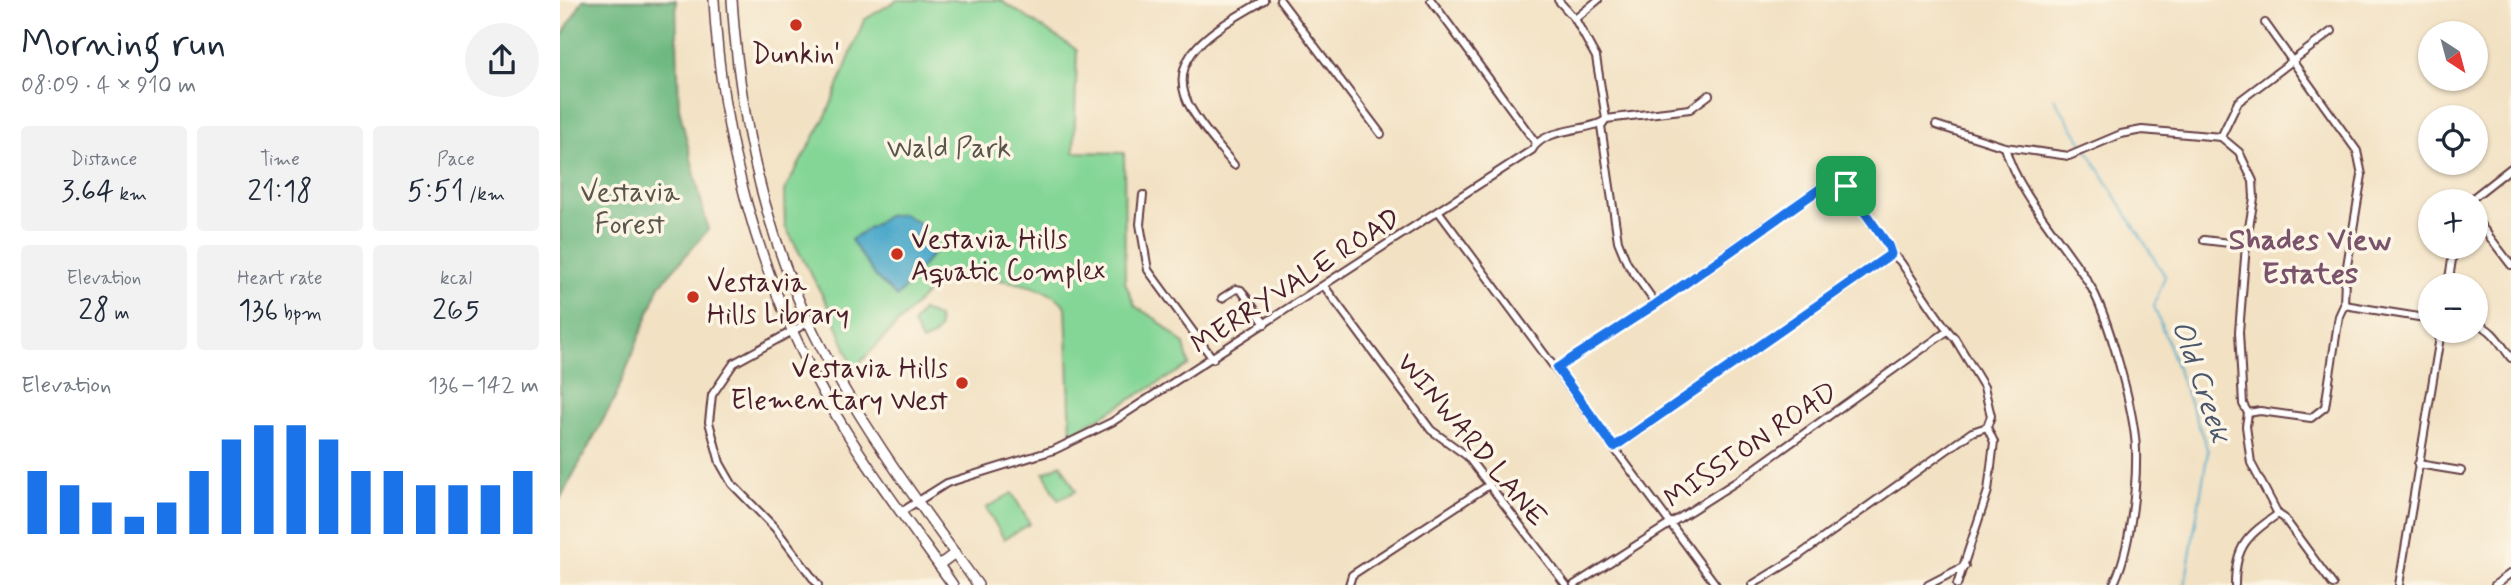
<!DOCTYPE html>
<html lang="en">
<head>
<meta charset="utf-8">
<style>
  body { margin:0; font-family:Mynerve,sans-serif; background:#f2f2f3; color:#1f2937; height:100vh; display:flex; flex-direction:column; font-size:26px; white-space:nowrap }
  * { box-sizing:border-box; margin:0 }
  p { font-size:23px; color:#747a83 }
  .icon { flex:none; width:38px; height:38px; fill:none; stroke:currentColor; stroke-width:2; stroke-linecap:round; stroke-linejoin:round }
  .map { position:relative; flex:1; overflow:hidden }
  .sheet { display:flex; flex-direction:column; background:#fff; width:560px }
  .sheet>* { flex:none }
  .needle { width:46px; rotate:144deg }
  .fabs { position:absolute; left:1858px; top:21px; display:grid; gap:14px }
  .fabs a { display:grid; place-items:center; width:70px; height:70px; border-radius:50%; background:#fff; box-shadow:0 2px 5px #0004; font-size:35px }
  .pin { position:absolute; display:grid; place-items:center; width:60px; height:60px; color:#fff; margin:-30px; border-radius:14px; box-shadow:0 4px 10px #0006 }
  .round { display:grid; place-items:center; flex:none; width:74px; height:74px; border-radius:37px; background:#f2f2f3 }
  .summary { display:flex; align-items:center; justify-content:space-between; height:119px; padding:0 21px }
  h1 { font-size:38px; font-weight:600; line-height:52px }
  .stats { display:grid; grid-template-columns:repeat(3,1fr); gap:10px; height:119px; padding:7px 21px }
  .stats div { display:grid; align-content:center; border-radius:7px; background:#f2f2f3; text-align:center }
  .stats b { font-size:30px; font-weight:600 }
  .stats small { font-size:19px; font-weight:400 }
  .stats p { font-size:19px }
  .chart { height:196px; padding:14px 21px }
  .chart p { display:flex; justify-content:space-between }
  .chart svg { width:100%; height:126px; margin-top:7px; stroke:#1a73e8; stroke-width:6 }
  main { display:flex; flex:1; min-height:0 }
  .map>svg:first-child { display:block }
  .green { fill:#84d696; stroke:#677a60; stroke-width:2 }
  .forest { fill:#6bb77f; stroke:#5a6b55; stroke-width:2 }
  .water { fill:#4ba9ca; stroke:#4a647a; stroke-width:2 }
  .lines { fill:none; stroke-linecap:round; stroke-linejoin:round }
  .stream { stroke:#4ba9ca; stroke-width:2 }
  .street-casing { stroke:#633c42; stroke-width:10 }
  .primary-casing { stroke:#633c42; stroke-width:12 }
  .street { stroke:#fff; stroke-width:6 }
  .primary { stroke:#fff; stroke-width:9 }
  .route-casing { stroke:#fff; stroke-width:14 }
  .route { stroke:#1a73e8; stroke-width:9 }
  .poi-dot { fill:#c8321e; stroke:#fcf5e5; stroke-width:2.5 }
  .labels { text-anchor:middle; stroke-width:7; stroke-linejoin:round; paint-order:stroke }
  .poi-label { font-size:28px; fill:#4a1f2b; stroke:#fcf5e5; text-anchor:start }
  .park-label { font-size:28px; fill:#5b564b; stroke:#fcf5e5 }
  .street-label { font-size:28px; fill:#4a1f2b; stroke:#fcf5e5 }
  .neighbourhood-label { font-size:30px; font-weight:bold; fill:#79526b; stroke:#fcf5e5 }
  .water-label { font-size:30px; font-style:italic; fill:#4a566b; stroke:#fcf5e5 }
</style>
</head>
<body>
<main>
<section class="sheet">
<div class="summary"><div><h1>Morning run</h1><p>08:09 · 4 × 910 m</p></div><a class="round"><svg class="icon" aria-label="share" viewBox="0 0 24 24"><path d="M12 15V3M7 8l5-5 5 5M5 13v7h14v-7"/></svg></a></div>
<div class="stats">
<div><p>Distance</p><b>3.64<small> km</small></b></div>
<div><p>Time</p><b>21:18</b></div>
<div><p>Pace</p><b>5:51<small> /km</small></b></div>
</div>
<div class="stats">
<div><p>Elevation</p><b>28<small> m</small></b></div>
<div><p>Heart rate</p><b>136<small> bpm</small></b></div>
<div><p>kcal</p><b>265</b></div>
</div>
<div class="chart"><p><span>Elevation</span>136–142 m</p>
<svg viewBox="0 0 160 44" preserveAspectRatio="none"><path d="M5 44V22M15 44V27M25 44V33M35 44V38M45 44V33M55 44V22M65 44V11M75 44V6M85 44V6M95 44V11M105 44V22M115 44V22M125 44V27M135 44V27M145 44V27M155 44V22"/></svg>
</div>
</section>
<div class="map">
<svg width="1951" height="585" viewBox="0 0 1951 585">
  <rect width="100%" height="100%" fill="#fcf5e5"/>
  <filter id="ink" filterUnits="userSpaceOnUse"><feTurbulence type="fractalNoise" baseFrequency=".0143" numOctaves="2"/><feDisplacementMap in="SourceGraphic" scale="14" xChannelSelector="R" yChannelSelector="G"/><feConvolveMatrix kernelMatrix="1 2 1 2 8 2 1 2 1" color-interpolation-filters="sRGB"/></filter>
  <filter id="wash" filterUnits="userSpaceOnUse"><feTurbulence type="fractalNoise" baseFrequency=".00686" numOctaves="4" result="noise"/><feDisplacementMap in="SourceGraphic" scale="28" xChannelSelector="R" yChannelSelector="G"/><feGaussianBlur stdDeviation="1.57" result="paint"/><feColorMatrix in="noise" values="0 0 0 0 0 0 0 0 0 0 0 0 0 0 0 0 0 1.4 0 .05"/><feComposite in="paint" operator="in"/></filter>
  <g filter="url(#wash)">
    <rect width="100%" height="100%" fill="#f2e1c3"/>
    <g class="green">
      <path d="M337,0H440L517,50L514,152L564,153L565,282L575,306L596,319L624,344L629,365L511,434L506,307C487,280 418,278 386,273L294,369L272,313L225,226L224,191L267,114L304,20Z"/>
      <polygon points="362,310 378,318 379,329 373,337 362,342 353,324"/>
      <polygon points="501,464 516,491 498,500 484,473"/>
      <polygon points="452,493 470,524 444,539 426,508"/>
    </g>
    <polygon class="forest" points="23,0 116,0 119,108 148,230 100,285 55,398 0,499 0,39"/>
    <polygon class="water" points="343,214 362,225 359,229 375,251 337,297 316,277 291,240 327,216"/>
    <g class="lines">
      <g class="stream">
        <polyline points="1494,98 1524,146"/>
        <polyline points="1527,150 1605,276 1594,306 1648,451 1625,585"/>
      </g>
    </g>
  </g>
  <g filter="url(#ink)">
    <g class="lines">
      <g class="street-casing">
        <g id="street">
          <polyline points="720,0 821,134"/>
          <polyline points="871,0 976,143"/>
          <polyline points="998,0 1015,19 1036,57 1046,119 1041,126 1058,241 1067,263 1096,304"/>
          <polyline points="1015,19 1038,0"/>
          <polyline points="1376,125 1445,147 1509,156 1561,134 1582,130 1661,137 1679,152 1693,181 1694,198 1686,245 1679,332 1683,404 1688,413 1686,426 1691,463 1718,514 1724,518 1773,585"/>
          <polyline points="1661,137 1678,102 1772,31"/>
          <path d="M1445,147C1456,191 1503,242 1528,282C1548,313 1575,413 1576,450C1577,487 1570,553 1553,585"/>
          <path d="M674,165C659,146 639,125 628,103C603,50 670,22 704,0"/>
          <polyline points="583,195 580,224 588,270 653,359"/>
          <polyline points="1909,201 1951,168"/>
          <polyline points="879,212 1156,585"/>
          <polyline points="1916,219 1951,265"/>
          <polyline points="1644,240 1686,245"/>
          <polyline points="1888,285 1894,247"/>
          <polyline points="764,286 871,430 907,456 1006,585"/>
          <polyline points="662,298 676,289 681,290 705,324"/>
          <polyline points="1784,305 1871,319"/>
          <polyline points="249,322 174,363 152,395 149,422 160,463 172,484 215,528 258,585"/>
          <path d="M1916,324C1933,328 1941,345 1951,358"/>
          <path d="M997,368L1096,304L1263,185L1277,181L1286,186L1328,245L1331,254L1339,260C1349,273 1386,332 1394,337L1424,387L1431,416L1427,427L1434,442L1428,491L1397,585"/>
          <polyline points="1688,413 1700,411 1751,418 1765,407 1779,316 1784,305 1785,278 1802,175 1797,151 1705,23"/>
          <polyline points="1054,447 1331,254"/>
          <polyline points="1858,464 1901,471"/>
          <path d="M341,512L387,483L494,450L552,422L972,150C985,126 1033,132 1046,119L1130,109L1149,95"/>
          <polyline points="789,585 792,575 929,485"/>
          <polyline points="1014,585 1179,480 1386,332"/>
          <polyline points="1192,585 1231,561 1412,432 1427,427"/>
          <polyline points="1368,585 1405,566"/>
          <path d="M1675,585C1675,546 1687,536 1718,514"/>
          <polyline points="1839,585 1881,331"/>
          <polyline points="1935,585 1951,573"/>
        </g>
      </g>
      <g class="primary-casing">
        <g id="primary">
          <path d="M154,0C161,137 198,276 265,396C302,462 349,523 393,585"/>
          <path d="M172,0C179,109 202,223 249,323C294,417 357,501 418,585"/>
          <polyline points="379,565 395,553"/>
        </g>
      </g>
      <use href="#street" class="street"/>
      <use href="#primary" class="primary"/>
    </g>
  </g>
  <g class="lines" filter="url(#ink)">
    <g class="route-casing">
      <polygon id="route" points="1271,181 1286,186 1328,245 1331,254 1054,447 997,368 1096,304"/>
    </g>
    <use href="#route" class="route"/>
  </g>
  <g class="poi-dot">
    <circle cx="236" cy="25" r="7"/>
    <circle cx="337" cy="254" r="7"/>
    <circle cx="133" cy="297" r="7"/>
    <circle cx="402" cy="383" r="7"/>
  </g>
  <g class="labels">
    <g class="poi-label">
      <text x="236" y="63" text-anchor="middle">Dunkin'</text>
      <text x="351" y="248">Vestavia Hills<tspan x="351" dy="32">Aquatic Complex</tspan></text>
      <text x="147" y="291">Vestavia<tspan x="147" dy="32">Hills Library</tspan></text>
      <text x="388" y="377" text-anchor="end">Vestavia Hills<tspan x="388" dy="32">Elementary West</tspan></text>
    </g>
    <g class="park-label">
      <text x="389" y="157">Wald Park</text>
      <text x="70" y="201">Vestavia<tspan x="70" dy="32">Forest</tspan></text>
    </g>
    <g class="street-label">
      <text transform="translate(735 280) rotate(-33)" y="10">MERRYVALE ROAD</text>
      <text transform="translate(913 439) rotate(50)" y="10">WINWARD LANE</text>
      <text transform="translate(1190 444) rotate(-34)" y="10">MISSION ROAD</text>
    </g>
    <g class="neighbourhood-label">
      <text x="1750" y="249">Shades View<tspan x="1750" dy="34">Estates</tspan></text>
    </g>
    <g class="water-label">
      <text transform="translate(1642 381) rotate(71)" y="10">Old Creek</text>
    </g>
  </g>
</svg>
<div class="fabs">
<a><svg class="needle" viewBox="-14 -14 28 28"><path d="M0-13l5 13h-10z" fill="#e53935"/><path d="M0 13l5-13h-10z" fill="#747a83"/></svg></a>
<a><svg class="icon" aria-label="locate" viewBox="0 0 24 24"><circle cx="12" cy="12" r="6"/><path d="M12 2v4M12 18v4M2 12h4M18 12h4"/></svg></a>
<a>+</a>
<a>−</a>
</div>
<div class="pin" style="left:1286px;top:186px;background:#1e9e55"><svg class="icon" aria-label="arrive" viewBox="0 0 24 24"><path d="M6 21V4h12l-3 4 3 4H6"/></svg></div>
</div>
</main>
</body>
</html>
